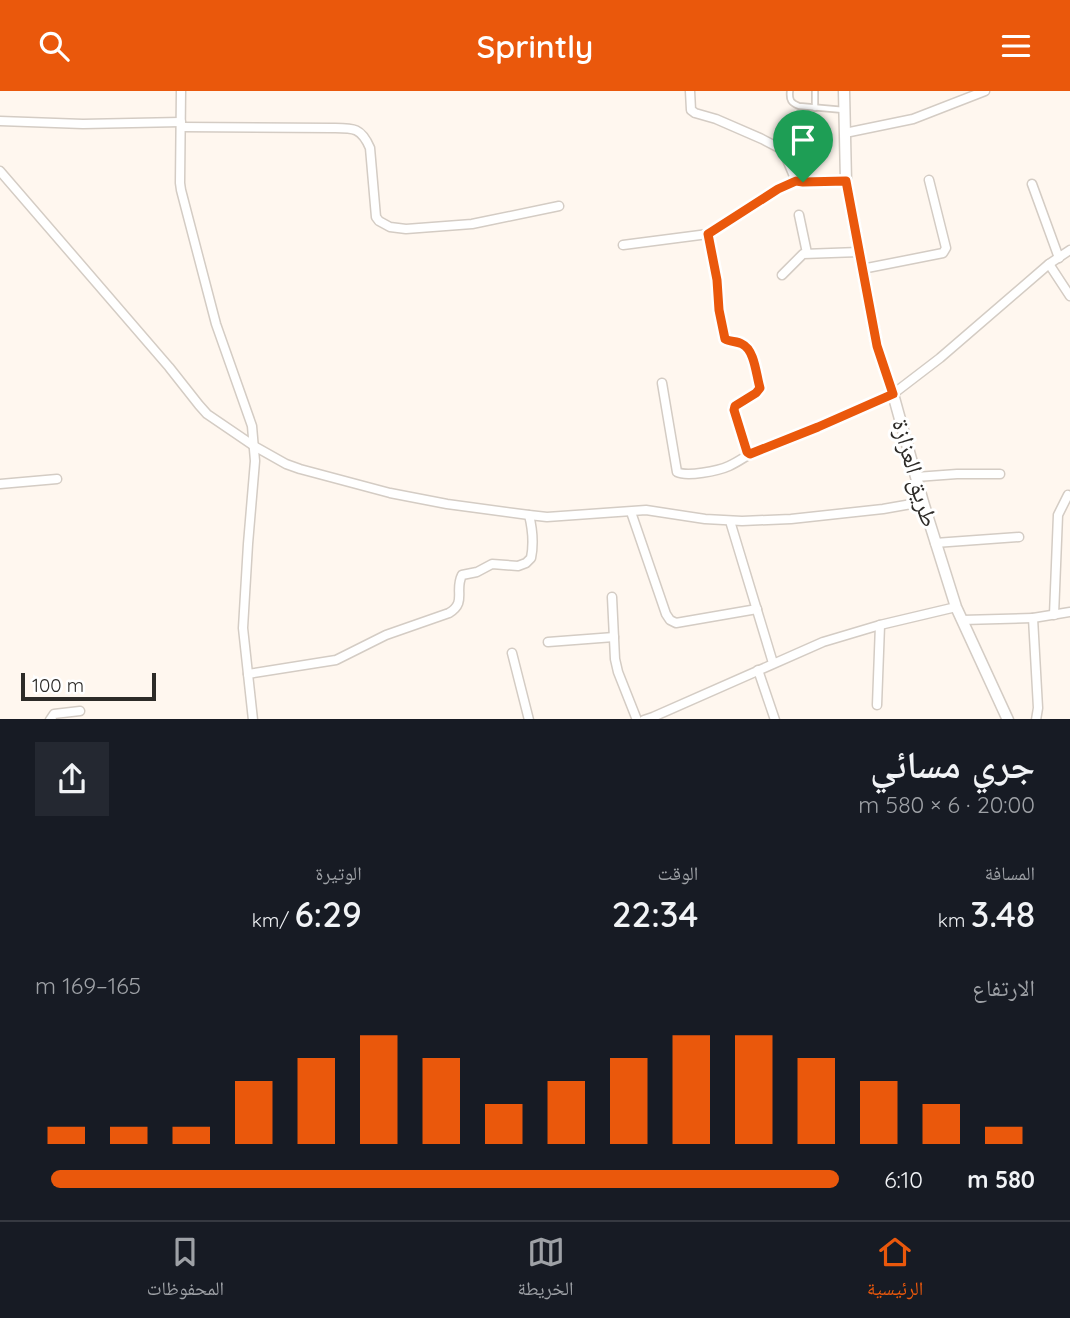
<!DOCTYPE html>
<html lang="ar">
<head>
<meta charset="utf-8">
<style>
  body { margin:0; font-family:Quicksand,"Noto Naskh Arabic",sans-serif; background:#242831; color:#f1f3f6; direction:rtl; height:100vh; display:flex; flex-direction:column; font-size:26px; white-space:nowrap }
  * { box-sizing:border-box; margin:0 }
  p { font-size:23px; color:#9ea1a6 }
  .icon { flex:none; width:38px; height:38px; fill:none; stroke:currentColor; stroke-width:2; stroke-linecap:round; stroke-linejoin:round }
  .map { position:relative; height:628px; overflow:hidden; direction:ltr }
  .drawer { display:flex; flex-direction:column; background:#171b24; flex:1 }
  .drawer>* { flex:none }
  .scale { position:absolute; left:21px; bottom:18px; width:135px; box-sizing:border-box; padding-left:7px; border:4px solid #2d2b28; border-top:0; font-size:19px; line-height:24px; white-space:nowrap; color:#2d2b28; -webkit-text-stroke:5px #fff; paint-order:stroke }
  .pin { position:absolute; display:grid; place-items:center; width:60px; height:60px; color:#fff; margin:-72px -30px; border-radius:50% 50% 50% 0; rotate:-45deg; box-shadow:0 0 7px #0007 }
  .pin .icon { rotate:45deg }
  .round { display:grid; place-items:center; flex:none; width:74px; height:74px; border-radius:0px; background:#242831 }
  .summary { display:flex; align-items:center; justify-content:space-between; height:119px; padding:0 35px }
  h1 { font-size:38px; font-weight:600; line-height:52px }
  .metrics { display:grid; grid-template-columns:repeat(3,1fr); gap:10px; height:119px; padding:7px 35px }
  .metrics div { display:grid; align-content:center }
  .metrics b { font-size:35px; font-weight:600 }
  .metrics small { font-size:19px; font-weight:400 }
  .metrics p { font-size:19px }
  .chart { height:196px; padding:14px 35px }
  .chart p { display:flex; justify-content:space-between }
  .chart svg { width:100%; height:126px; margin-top:7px; stroke:#ea580c; stroke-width:6 }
  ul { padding:0 35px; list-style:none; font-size:23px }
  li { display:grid; grid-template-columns:112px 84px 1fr; align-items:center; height:52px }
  li i { height:18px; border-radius:9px; background:#ea580c }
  header { display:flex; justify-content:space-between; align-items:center; height:91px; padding:0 35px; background:#ea580c; color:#fff; font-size:32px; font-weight:600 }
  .menu { display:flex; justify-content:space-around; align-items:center; height:98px; border-top:2px solid #363941; background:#171b24; font-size:19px; color:#9ea1a6 }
  .menu a { display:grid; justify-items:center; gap:4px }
  .menu .selected { color:#ea580c }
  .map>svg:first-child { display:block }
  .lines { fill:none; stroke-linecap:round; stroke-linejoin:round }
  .service-casing { stroke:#d4ccc4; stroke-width:8 }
  .minor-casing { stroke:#d4ccc4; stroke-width:11 }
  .tertiary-casing { stroke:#d4ccc4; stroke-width:13 }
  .service { stroke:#fff; stroke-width:4.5 }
  .minor { stroke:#fff; stroke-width:8 }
  .tertiary { stroke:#fff; stroke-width:10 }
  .route-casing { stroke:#fff; stroke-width:14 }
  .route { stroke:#ea580c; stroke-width:9 }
  .labels { text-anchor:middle; stroke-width:6; stroke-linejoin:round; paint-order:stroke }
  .street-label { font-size:24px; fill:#2d2b28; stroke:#fff }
</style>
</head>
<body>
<header><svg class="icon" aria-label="menu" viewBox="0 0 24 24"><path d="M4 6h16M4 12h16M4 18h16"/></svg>Sprintly<svg class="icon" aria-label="search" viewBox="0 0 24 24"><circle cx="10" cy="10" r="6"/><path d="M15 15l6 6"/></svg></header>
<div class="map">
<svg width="1070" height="629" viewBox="0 0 1070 629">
  <rect width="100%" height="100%" fill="#fff7ef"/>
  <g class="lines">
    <g class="service-casing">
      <g id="service">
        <path d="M790,0C789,9 791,12 799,15L844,19"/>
        <polyline points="815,0 815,17"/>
      </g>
    </g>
    <g class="minor-casing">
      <g id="minor">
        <polyline points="181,0 180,92 181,99 216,233 252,335 255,370 248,453 243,537 253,629"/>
        <polyline points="690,0 691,19 695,22 716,28 762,48 783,59 796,90 798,91 846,90"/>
        <polyline points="0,30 83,33 181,31"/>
        <path d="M181,36L332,37C353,37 361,36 370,57L376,126L379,130L390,136L406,138L472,133L559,115"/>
        <polyline points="845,42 913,28 985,0"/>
        <polyline points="0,80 169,276 199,314 207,323 254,355 286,373 300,378 390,402 447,413 529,424 547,426 646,419 705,428 742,430 791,428 883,418 923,411"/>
        <path d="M796,90L778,98L708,143L717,189L719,219L725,248C730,251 737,250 742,253C755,259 756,284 760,297L756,302L735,315L734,319L747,361L750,363L818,336L893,303L940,267L1049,173L1070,159"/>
        <polyline points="1032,93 1059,167"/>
        <polyline points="799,124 807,162"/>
        <polyline points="623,154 708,143"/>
        <polyline points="1049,173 1070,205"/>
        <polyline points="862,178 943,162 946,157 929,89"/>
        <polyline points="782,184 803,163 859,161"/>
        <path d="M662,292L677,381C687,386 718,380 729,375C736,372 743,367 750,363"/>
        <polyline points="916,386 957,383 1000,383"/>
        <polyline points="0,393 57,388"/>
        <polyline points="631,421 666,523 670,529 676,532 757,518"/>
        <polyline points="730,430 773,572"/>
        <polyline points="935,452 1019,446"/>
        <polyline points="612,506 615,568 618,581 637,629"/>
        <polyline points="1054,524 1058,424 1068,404"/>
        <polyline points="962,529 1033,527"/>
        <polyline points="548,551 614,546"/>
        <polyline points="512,562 529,629"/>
        <polyline points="758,579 775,629"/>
        <path d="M248,583L336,569L386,544L449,522C467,511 454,500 462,484L477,481L492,473L518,475L526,472L531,467C534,452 533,440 529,424"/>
        <polyline points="877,614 880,534"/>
        <polyline points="50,629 54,623 80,620"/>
        <polyline points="644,629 653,626 823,551 880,534 956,516"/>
        <polyline points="1036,629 1038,617 1033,527 1070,521"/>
      </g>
    </g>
    <g class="tertiary-casing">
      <polyline id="tertiary" points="844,0 846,90 877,255 893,303 923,411 956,516 1008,629"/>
    </g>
    <use href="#service" class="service"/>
    <use href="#minor" class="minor"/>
    <use href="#tertiary" class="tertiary"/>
  </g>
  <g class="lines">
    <g class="route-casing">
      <path id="route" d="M796,90L803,91L846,90L877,255L893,303L818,336L750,363L747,361L734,319L735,315L756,302L760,297C756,284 755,259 742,253C737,250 730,251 725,248L719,219L717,189L708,143L778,98Z"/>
    </g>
    <use href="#route" class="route"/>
  </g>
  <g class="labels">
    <g class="street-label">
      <text transform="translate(915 382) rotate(74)" y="8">طريق العزازة</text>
    </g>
  </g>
</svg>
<div class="scale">100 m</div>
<div class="pin" style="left:803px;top:91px;background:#1e9e55"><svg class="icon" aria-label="arrive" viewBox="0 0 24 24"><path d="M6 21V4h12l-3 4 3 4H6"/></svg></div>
</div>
<section class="drawer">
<div class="summary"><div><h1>جري مسائي</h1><p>20:00 · 6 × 580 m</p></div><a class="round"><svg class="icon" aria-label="share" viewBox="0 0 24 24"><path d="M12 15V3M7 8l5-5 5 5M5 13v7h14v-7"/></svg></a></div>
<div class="metrics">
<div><p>المسافة</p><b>3.48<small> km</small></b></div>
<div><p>الوقت</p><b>22:34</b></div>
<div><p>الوتيرة</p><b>6:29<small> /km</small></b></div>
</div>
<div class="chart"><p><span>الارتفاع</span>165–169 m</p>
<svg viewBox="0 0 160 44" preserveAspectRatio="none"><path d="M5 44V38M15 44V38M25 44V38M35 44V22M45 44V14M55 44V6M65 44V14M75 44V30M85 44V22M95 44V14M105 44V6M115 44V6M125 44V14M135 44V22M145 44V30M155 44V38"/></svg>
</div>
<ul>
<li><b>580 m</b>6:10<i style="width:98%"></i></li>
</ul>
</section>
<nav class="menu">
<a class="selected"><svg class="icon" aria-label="home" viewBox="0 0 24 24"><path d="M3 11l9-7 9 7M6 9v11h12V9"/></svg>الرئيسية</a>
<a><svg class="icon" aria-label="map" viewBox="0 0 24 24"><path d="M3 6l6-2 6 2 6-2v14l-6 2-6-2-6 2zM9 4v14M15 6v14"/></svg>الخريطة</a>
<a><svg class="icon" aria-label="saved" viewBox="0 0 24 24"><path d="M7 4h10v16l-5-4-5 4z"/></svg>المحفوظات</a>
</nav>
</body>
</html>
